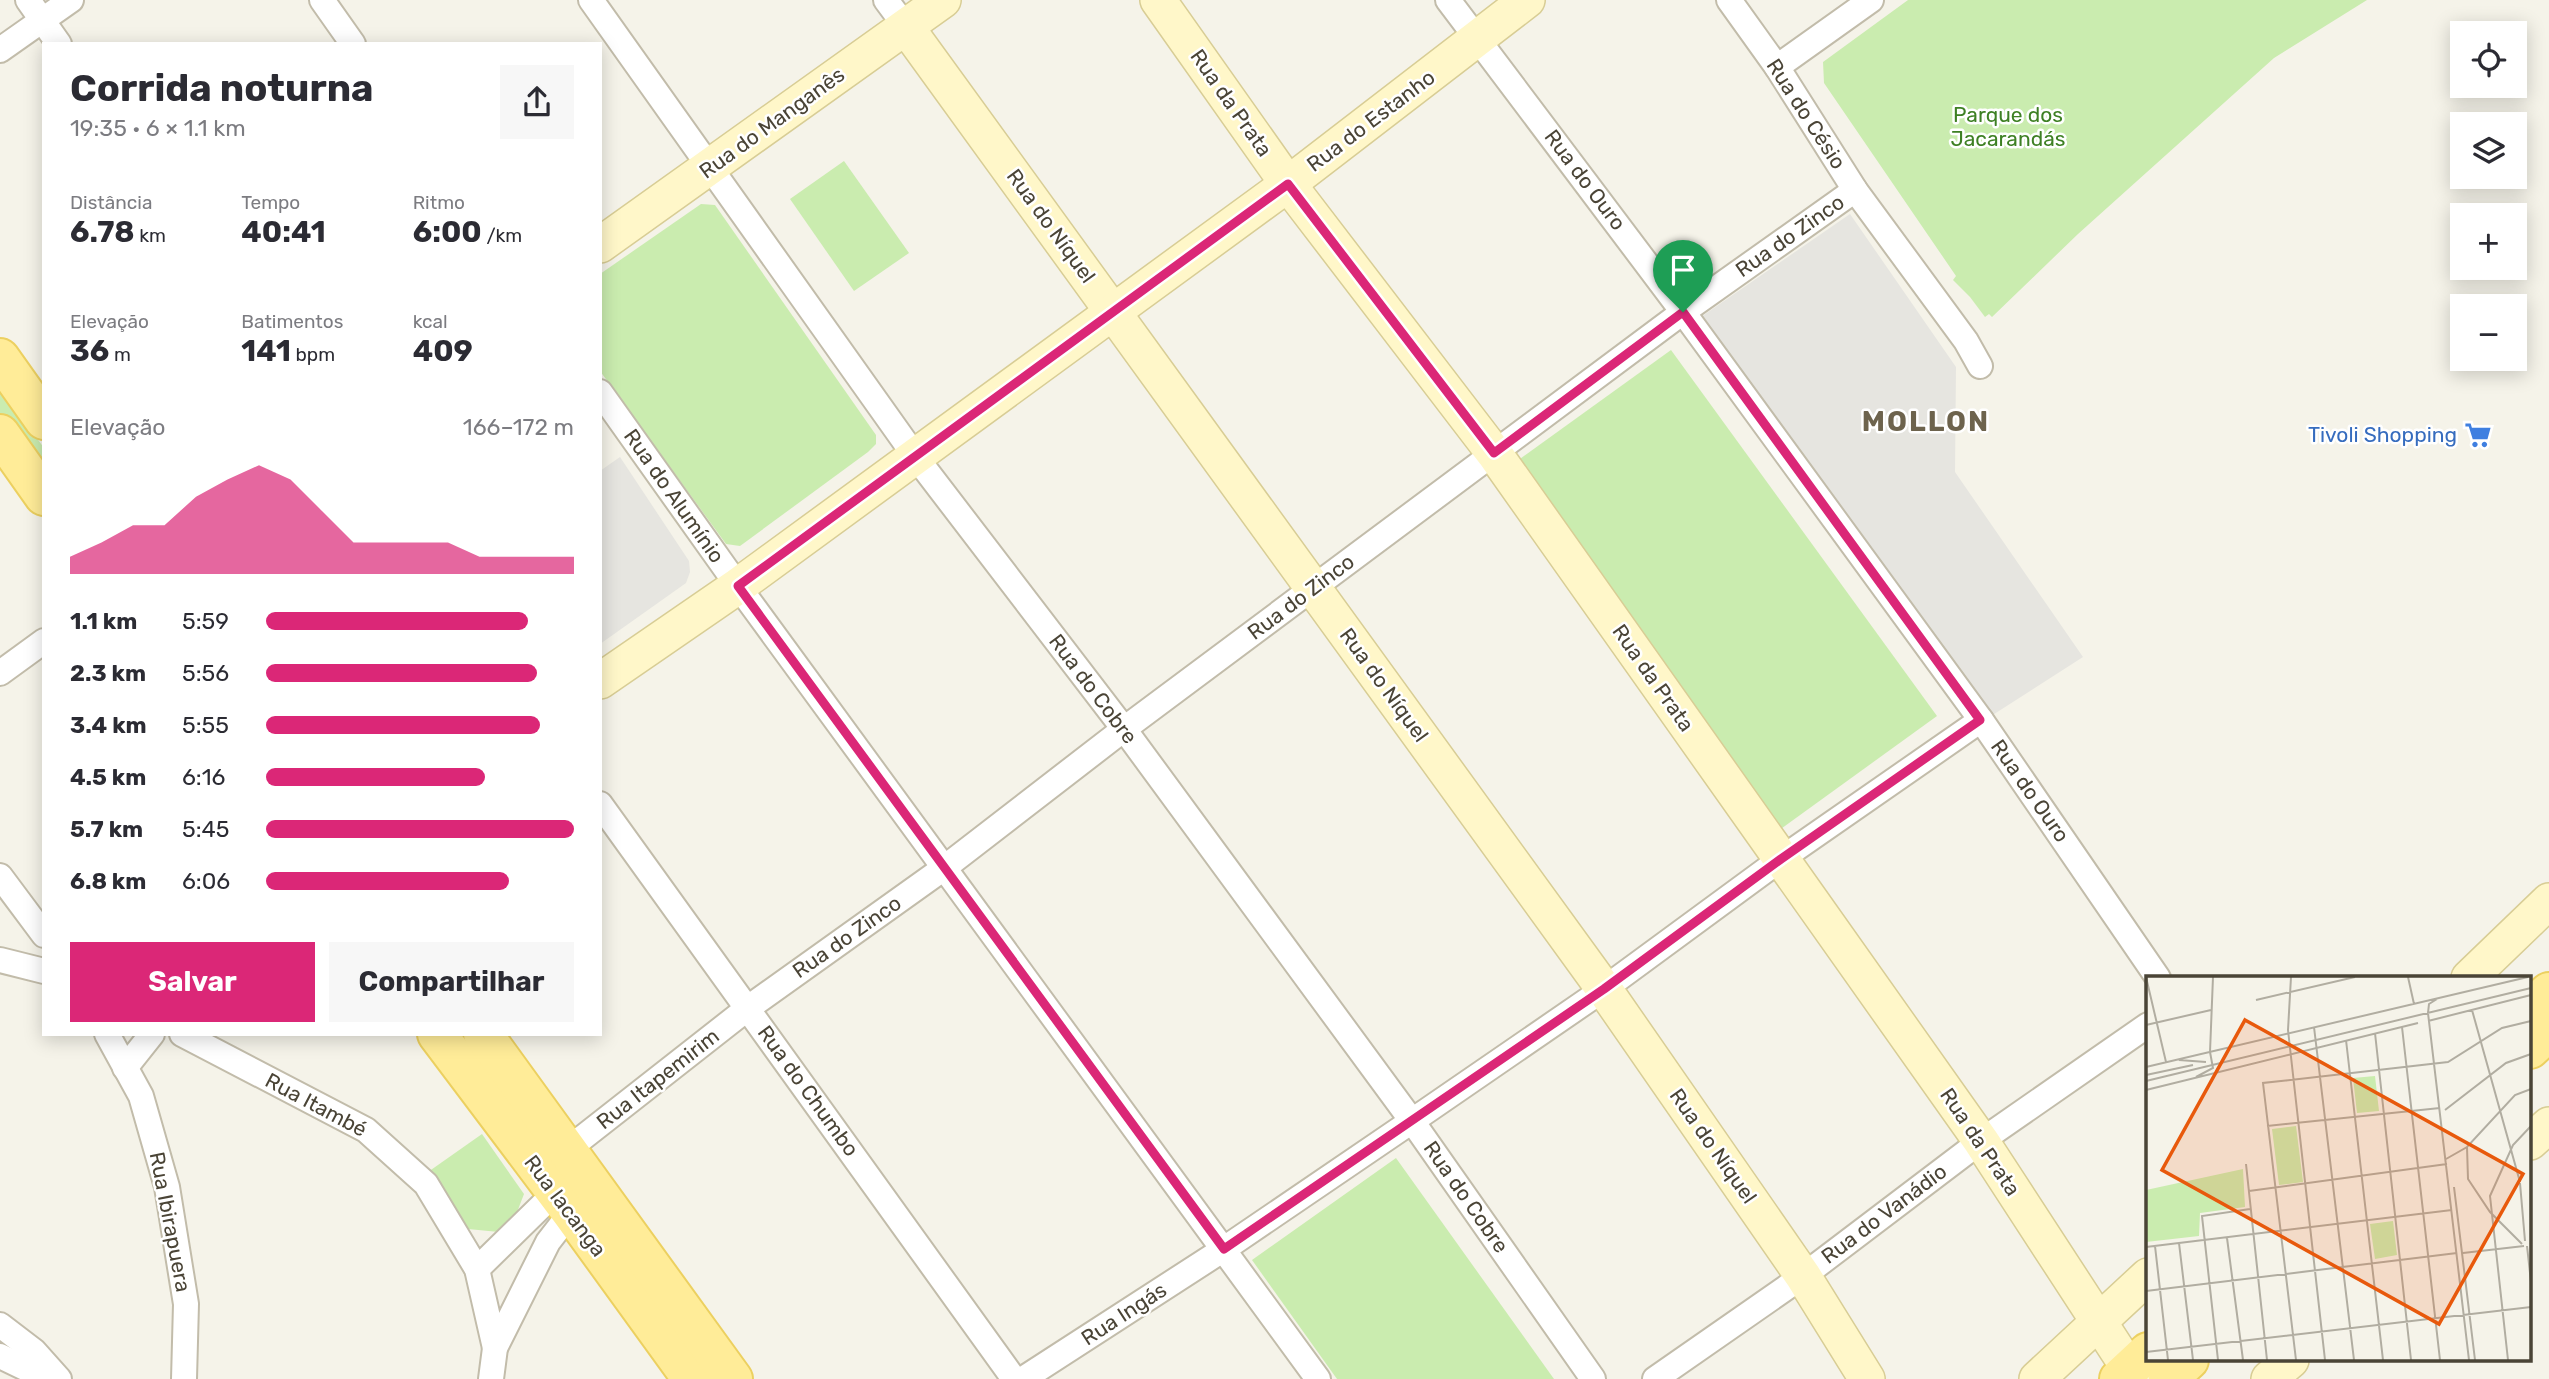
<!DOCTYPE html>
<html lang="pt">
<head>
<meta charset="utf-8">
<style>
  body { margin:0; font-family:Rubik,sans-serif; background:#f7f7f7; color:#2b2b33; height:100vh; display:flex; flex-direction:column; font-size:26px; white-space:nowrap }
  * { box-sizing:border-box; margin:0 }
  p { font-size:23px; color:#7c7c81 }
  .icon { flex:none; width:38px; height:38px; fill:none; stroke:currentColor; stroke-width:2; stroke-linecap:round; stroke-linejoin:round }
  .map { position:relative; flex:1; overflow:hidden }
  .sheet { position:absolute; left:42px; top:42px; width:560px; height:994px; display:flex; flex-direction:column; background:#fff; border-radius:0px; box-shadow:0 4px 18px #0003 }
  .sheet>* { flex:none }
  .tools { position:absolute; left:2450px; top:21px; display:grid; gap:14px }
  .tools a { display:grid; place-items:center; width:77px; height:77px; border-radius:0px; background:#fff; box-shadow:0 4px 18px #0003; font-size:35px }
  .pin { position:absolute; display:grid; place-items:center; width:60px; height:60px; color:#fff; margin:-72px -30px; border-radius:50% 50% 50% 0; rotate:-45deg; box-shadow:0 0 7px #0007 }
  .pin .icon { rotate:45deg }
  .round { display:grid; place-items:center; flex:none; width:74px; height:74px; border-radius:0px; background:#f7f7f7 }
  .head { display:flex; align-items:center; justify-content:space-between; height:119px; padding:0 28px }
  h1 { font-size:38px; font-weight:700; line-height:52px }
  .figures { display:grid; grid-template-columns:repeat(3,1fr); gap:10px; height:119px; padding:7px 28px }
  .figures div { display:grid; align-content:center }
  .figures b { font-size:30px; font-weight:700 }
  .figures small { font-size:19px; font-weight:400 }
  .figures p { font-size:19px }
  .chart { height:196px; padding:14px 28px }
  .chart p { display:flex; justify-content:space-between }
  .chart svg { width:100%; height:126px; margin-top:7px; fill:#db2777; opacity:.7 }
  .action { display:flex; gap:14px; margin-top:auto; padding:14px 28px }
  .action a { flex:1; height:80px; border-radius:0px; background:#db2777; color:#fff; font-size:28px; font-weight:700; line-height:80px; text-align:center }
  .action a+a { background:#f7f7f7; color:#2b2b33 }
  ul { padding:0 28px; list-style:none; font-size:23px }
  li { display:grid; grid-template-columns:112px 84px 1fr; align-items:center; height:52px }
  li i { height:18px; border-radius:9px; background:#db2777 }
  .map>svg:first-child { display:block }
  .green { fill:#caecaf }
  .parking { fill:#e6e5e0 }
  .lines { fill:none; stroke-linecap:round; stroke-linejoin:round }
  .street-casing { stroke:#c2bcaa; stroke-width:28 }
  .secondary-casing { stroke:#d8cd95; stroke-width:38 }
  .primary-casing { stroke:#ecd060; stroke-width:42 }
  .street { stroke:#fff; stroke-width:24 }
  .secondary { stroke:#fff7c9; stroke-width:35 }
  .primary { stroke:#ffec98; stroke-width:38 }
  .route-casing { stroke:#fff; stroke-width:14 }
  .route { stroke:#db2777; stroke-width:9 }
  .labels { text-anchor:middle; stroke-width:5; stroke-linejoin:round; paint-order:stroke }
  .street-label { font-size:21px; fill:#4a4436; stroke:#fff }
  .park-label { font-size:21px; fill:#3e8024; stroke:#fff }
  .shop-label { font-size:21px; fill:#366cbe; stroke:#fff; text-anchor:end }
  .district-label { font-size:28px; font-weight:bold; letter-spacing:2px; fill:#6d634d; stroke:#fff }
  .inset-road { fill:none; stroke:#b1ada1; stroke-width:2 }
  .view { fill:#e8590c; fill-opacity:0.15; stroke:#e8590c; stroke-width:3.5 }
  .inset-edge { fill:none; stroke:#4a4436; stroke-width:3.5 }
</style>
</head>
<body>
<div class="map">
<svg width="2549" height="1379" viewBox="0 0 2549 1379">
  <rect width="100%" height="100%" fill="#f5f3e9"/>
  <g class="green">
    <polygon points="1908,0 2367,0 2274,58 2078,234 1992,317 1989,314 1985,317 1970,297 1953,280 1956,276 1824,83 1823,62"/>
    <polygon points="844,161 909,253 854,291 790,199"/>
    <polygon points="701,204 715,205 876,435 876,444 868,452 740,546 726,544 600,371 600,274"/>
    <polygon points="1671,350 1937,716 1778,831 1513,464"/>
    <polygon points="0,387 44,448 44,475 0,414"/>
    <polygon points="482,1134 524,1194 509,1233 468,1229 428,1172"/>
    <polygon points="1396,1158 1554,1379 1337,1379 1252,1260"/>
  </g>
  <g class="parking">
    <polygon points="1850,214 1956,367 1955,472 2083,657 1988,718 1698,319"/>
    <polygon points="620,457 689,561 690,572 686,583 600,644 600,471"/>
  </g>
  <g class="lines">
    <g class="street-casing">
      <g id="street">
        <polyline points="28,0 59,44"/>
        <polyline points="322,0 353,44"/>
        <polyline points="591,0 915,456 1124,729 1412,1121 1593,1379"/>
        <polyline points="886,0 906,27"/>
        <polyline points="1448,0 1683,312 1981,720 2158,978"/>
        <polyline points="1729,0 1777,67 1855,190 1966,341 1980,366"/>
        <polyline points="0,50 71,0"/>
        <polyline points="1777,67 1871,0"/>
        <polyline points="600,392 738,586 1318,1379"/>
        <polyline points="0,673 44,641"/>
        <polyline points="600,804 1014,1379"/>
        <polyline points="0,876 44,935"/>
        <polyline points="0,960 44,971"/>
        <polyline points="107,1034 141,1096 167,1187 186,1304 184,1379"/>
        <polyline points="182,1034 366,1130 426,1184 477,1269 495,1348"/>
        <polyline points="125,1068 152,1034"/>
        <polyline points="567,1150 748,1008 944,868 1124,729 1683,312 1855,190"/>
        <polyline points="477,1269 564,1184"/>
        <polyline points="0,1325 34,1351 59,1379"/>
        <polyline points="0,1356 48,1379"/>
        <polyline points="491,1379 495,1348 548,1242 579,1202"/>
        <polyline points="1023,1379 1224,1249 1412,1121 1604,989 1781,859 1981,720"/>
        <polyline points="1655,1379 1803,1276 1981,1141 2148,1025"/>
      </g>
    </g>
    <g class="secondary-casing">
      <g id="secondary">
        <polyline points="1158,0 1288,184 1494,453 1981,1141 2136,1379"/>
        <polyline points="906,27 1604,989 1803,1276 1867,1379"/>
        <polyline points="600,245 943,0"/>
        <polyline points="600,681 738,586 1288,184 1527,0"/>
        <polyline points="2469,978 2549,901"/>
        <polyline points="2530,1142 2549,1125"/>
        <polyline points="2037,1379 2148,1276"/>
        <polyline points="2269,1379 2291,1360"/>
      </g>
    </g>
    <g class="primary-casing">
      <g id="primary">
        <polyline points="0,358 44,420"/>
        <polyline points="0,434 44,496"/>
        <polyline points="2530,1009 2549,992"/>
        <polyline points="437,1034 571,1212 692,1379"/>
        <polyline points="483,1034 733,1379"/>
        <polyline points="2530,1049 2549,1031"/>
        <polyline points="2119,1379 2148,1352"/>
        <polyline points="2168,1379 2189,1360"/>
      </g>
    </g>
    <use href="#street" class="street"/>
    <use href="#secondary" class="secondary"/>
    <use href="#primary" class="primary"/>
  </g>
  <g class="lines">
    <g class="route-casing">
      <polygon id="route" points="1288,184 1494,453 1683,312 1980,720 1781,859 1604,989 1224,1249 738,586"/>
    </g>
    <use href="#route" class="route"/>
  </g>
  <defs>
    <g id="supermarket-bare" transform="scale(2.1)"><path d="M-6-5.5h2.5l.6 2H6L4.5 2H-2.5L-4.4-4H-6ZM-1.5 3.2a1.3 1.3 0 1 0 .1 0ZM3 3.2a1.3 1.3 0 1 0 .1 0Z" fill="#3f7fe0" stroke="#fff" stroke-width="2.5" paint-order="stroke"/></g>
  </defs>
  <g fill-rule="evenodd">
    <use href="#supermarket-bare" x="2478" y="435"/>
  </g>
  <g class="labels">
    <g class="street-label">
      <text transform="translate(1231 103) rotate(55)" y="7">Rua da Prata</text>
      <text transform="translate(1806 114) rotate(57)" y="7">Rua do Césio</text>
      <text transform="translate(1371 121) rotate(-37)" y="7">Rua do Estanho</text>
      <text transform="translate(772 123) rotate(-36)" y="7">Rua do Manganês</text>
      <text transform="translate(1585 180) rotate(53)" y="7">Rua do Ouro</text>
      <text transform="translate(1051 226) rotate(54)" y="7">Rua do Níquel</text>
      <text transform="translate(1790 236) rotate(-35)" y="7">Rua do Zinco</text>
      <text transform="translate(674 496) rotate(55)" y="7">Rua do Alumínio</text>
      <text transform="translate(1301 597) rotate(-37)" y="7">Rua do Zinco</text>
      <text transform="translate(1653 678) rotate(55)" y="7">Rua da Prata</text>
      <text transform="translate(1384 685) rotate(54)" y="7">Rua do Níquel</text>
      <text transform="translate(1093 689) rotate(53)" y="7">Rua do Cobre</text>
      <text transform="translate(2030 791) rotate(55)" y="7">Rua do Ouro</text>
      <text transform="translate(847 937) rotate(-35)" y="7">Rua do Zinco</text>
      <text transform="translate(658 1079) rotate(-38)" y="7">Rua Itapemirim</text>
      <text transform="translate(808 1091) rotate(54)" y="7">Rua do Chumbo</text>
      <text transform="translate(316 1105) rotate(28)" y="7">Rua Itambé</text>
      <text transform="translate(1980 1142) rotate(56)" y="7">Rua da Prata</text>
      <text transform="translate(1713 1146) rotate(55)" y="7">Rua do Níquel</text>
      <text transform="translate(1466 1197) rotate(55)" y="7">Rua do Cobre</text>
      <text transform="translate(565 1206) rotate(53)" y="7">Rua Iacanga</text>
      <text transform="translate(1884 1214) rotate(-37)" y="7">Rua do Vanádio</text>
      <text transform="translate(170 1222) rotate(79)" y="7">Rua Ibirapuera</text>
      <text transform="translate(1124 1314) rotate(-33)" y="7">Rua Ingás</text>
    </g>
    <g class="park-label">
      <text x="2008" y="122">Parque dos<tspan x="2008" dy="24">Jacarandás</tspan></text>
    </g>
    <g class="shop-label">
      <text x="2457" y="442">Tivoli Shopping</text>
    </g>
    <g class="district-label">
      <text x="1926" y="431">MOLLON</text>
    </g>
  </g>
  <g transform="translate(2146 976)">
    <rect width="385" height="385" fill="#f5f3e9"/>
    <path d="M229,100L233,135L211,137L207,102ZM150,150L157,206L133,209L126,153ZM97,193L99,231L54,237L53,260L0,266V214ZM247,245L251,279L229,283L224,248Z" fill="#caecaf"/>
    <path class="inset-road" d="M0,1L20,86M145,1L142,54L179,384M262,1L268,28M291,23L283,28L282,37L323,384M110,24L209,1M326,34L374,206M282,45L385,19M0,49L65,34M168,51L208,384M256,51L294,384M229,57L265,384M200,64L237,384M64,76L67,1M33,84L60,86M0,91L382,1M0,99L47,89M50,101L67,92L64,76M0,105L385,12M0,114L272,47M299,134L360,87L385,78M121,150L294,132M321,171L322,203L344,236L376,268M300,183L321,171L369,119L385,113M100,188L121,384M374,207L379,265M308,211L329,384M103,215L301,188M81,262L97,384M33,267L47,384M9,270L22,384M381,270L385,306M0,271L306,234M317,277L378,270M0,315L311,277M0,376L385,331M72,384L56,240L104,233M150,384L117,107L302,86L356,52L385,45M362,384L344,220L367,169L385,150"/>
    <path class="view" d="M99,44L377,198L293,348L16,194Z"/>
    <rect width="385" height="385" class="inset-edge"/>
  </g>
</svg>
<div class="tools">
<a><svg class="icon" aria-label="locate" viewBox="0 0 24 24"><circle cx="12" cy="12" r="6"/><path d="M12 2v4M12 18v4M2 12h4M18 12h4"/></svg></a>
<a><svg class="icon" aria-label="layers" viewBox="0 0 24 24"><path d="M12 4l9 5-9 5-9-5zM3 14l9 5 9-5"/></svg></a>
<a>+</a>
<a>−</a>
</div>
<div class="pin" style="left:1683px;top:312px;background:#1e9e55"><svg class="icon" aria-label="arrive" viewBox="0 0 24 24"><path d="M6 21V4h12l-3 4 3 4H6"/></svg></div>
<section class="sheet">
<div class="head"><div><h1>Corrida noturna</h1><p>19:35 · 6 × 1.1 km</p></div><a class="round"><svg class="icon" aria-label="share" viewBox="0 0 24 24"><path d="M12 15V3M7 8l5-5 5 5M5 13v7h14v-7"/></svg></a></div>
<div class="figures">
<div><p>Distância</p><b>6.78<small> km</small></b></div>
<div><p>Tempo</p><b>40:41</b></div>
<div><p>Ritmo</p><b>6:00<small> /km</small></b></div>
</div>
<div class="figures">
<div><p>Elevação</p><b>36<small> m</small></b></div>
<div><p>Batimentos</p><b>141<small> bpm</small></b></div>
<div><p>kcal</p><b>409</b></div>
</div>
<div class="chart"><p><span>Elevação</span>166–172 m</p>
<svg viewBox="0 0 160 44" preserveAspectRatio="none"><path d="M0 44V38L10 33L20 27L30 27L40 17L50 11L60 6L70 11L80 22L90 33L100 33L110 33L120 33L130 38L140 38L150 38L160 38V44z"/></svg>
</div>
<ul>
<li><b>1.1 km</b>5:59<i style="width:85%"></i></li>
<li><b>2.3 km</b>5:56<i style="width:88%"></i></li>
<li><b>3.4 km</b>5:55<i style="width:89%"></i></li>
<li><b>4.5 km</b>6:16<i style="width:71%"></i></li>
<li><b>5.7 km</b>5:45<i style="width:100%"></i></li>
<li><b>6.8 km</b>6:06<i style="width:79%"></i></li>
</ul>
<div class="action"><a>Salvar</a><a>Compartilhar</a></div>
</section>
</div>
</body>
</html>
